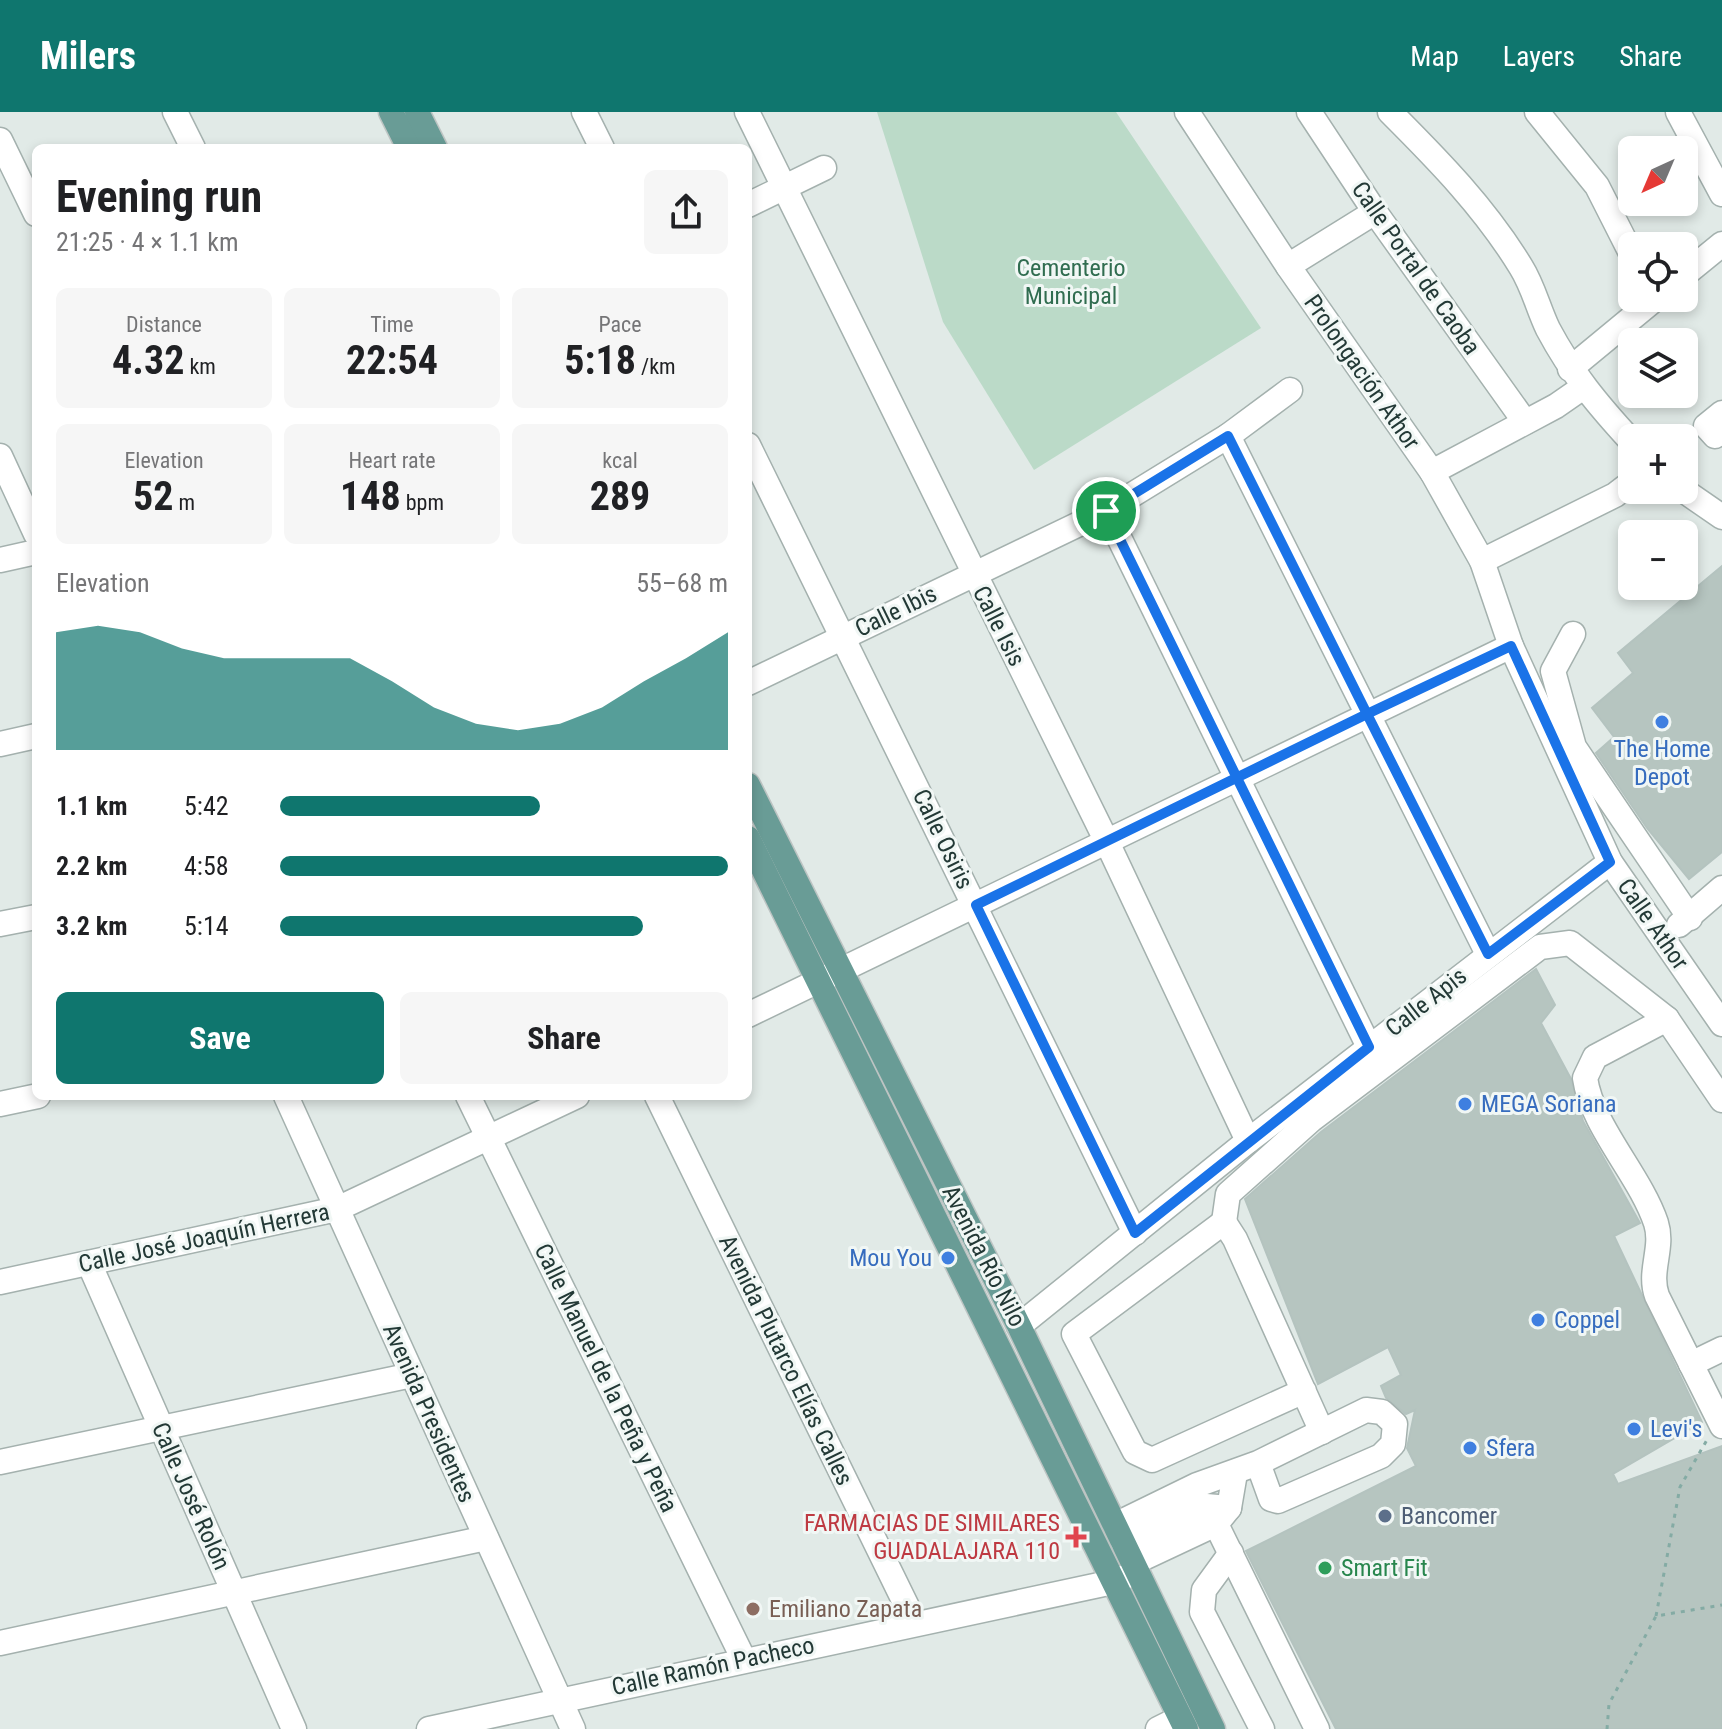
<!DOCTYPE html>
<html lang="en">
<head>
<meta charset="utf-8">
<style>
  body { margin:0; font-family:"Roboto Condensed",sans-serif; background:#f6f6f6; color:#202124; height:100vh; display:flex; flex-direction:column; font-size:30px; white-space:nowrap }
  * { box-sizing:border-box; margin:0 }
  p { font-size:26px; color:#757577 }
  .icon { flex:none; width:44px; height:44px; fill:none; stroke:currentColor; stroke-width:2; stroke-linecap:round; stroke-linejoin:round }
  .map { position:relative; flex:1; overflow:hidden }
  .details { position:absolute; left:32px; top:32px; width:720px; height:956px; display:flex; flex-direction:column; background:#fff; border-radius:12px; box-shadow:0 4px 12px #0003 }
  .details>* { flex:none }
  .needle { width:52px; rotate:224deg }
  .controls { position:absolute; left:1618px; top:24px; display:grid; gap:16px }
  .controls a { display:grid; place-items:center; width:80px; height:80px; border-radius:12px; background:#fff; box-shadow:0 4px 12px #0003; font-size:40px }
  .pin { position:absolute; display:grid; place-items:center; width:68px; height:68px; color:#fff; margin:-34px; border:4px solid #fff; border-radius:50%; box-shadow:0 2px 8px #0007 }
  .round { display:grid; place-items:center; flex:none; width:84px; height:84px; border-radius:12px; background:#f6f6f6 }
  .summary { display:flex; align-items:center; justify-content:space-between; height:136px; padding:0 24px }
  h1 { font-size:44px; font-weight:700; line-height:60px }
  .stats { display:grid; grid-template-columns:repeat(3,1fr); gap:12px; height:136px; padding:8px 24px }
  .stats div { display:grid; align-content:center; border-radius:12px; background:#f6f6f6; text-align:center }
  .stats b { font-size:40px; font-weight:700 }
  .stats small { font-size:22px; font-weight:400 }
  .stats p { font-size:22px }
  .chart { height:224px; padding:16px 24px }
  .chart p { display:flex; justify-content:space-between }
  .chart svg { width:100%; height:144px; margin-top:8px; fill:#0f766e; opacity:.7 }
  .primary-button { display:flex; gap:16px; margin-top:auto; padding:16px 24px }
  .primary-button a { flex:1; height:92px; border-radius:12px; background:#0f766e; color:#fff; font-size:32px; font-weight:700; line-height:92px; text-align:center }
  .primary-button a+a { background:#f6f6f6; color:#202124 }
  ul { padding:0 24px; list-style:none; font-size:26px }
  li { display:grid; grid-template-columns:128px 96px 1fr; align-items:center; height:60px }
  li i { height:20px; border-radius:10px; background:#0f766e }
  header { display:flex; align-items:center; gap:48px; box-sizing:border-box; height:112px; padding:0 40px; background:#0f766e; color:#fff }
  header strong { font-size:38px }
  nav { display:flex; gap:44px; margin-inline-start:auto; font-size:28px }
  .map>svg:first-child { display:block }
  .green { fill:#bbdac8 }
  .building { fill:#b6c5c0; stroke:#b4c3bf; stroke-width:2 }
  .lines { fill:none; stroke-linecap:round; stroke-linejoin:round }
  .minor-casing { stroke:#a4b1ae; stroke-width:27 }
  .major-casing { stroke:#bdc4c3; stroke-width:27 }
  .path { stroke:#84aba4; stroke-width:3; stroke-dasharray:4 6; stroke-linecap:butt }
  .minor { stroke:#fff; stroke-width:24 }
  .major { stroke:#699c96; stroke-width:24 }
  .route-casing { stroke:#fff; stroke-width:16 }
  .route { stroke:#1a73e8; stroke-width:10 }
  .shop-dot { fill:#3f7fe0; stroke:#f1f7f5; stroke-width:3 }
  .service-dot { fill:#5c6f8a; stroke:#f1f7f5; stroke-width:3 }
  .health-dot { fill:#e0444e; stroke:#f1f7f5; stroke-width:3 }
  .leisure-dot { fill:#2e9e5b; stroke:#f1f7f5; stroke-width:3 }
  .education-dot { fill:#8d6e63; stroke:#f1f7f5; stroke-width:3 }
  .labels { text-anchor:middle; stroke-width:6; stroke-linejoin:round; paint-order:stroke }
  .park-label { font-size:24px; fill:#306d50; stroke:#f1f7f5 }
  .street-label { font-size:24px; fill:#233936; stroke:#f1f7f5 }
  .shop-label { font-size:24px; fill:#366cbe; stroke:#f1f7f5; text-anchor:start }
  .service-label { font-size:24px; fill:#4e5e75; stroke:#f1f7f5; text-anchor:start }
  .health-label { font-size:24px; fill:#be3a42; stroke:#f1f7f5; text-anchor:end }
  .leisure-label { font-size:24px; fill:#27864d; stroke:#f1f7f5; text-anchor:start }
  .education-label { font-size:24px; fill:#785e54; stroke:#f1f7f5; text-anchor:start }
</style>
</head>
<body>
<header>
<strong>Milers</strong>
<nav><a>Map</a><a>Layers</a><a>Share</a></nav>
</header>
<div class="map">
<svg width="1722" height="1617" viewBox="0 0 1722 1617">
  <rect width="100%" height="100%" fill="#e1eae7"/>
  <polygon class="green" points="877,0 1116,0 1261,216 1034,358 943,210"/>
  <g class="building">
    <polygon points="1722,454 1722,740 1689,767 1647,716 1596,641 1614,625 1592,596 1633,561 1618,541"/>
    <polygon points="1536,857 1555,893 1541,911 1571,967 1583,1009 1640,1111 1614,1124 1702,1310 1613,1362 1618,1372 1722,1334 1722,1617 1336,1617 1246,1439 1416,1354 1407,1336 1415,1298 1406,1302 1386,1286 1381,1274 1401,1263 1388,1235 1318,1272 1245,1087 1321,1020"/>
  </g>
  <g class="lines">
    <g class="minor-casing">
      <g id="minor">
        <polyline points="175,0 193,36"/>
        <polyline points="584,0 602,36"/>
        <polyline points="747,0 1106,728 1248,1029"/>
        <polyline points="1187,0 1288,154 1432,360 1482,449 1511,534 1610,750 1722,912"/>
        <polyline points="1309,0 1375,100 1525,310"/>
        <path d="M1390,0C1439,49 1485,96 1521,155C1533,174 1538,196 1548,217C1572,262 1598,293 1632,330"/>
        <polyline points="1537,0 1597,74 1632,143"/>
        <polyline points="1678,0 1722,82"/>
        <polyline points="0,28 36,102"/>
        <polyline points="748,93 824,56"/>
        <polyline points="1288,154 1375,100"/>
        <polyline points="1684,163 1722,132"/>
        <polyline points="1570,257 1656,186"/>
        <polyline points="1228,324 1488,842"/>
        <polyline points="1715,324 1706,314 1722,301"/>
        <polyline points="748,333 1135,1121"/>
        <polyline points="0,344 36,422"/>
        <polyline points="1432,360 1556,294 1582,276"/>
        <polyline points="1683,378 1722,405"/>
        <polyline points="1106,399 1369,935"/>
        <polyline points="0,448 36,440"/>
        <polyline points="1482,449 1615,383 1632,370"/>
        <polyline points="1573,522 1553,559 1574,635 1690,806"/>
        <polyline points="748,571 1106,399 1228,324 1290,278"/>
        <polyline points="0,632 36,624"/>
        <polyline points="0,812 36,805"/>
        <polyline points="1679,813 1722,776"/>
        <polyline points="748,903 1511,534"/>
        <path d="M1667,907L1595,945L1585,966C1592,1015 1640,1063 1656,1111C1664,1136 1648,1159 1657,1184L1722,1314"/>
        <polyline points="286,984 573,1617"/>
        <polyline points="468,984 744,1548"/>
        <polyline points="657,984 915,1511"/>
        <polyline points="0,992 38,984"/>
        <polyline points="1224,1110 1228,1082 1311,1008 1540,835 1570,831 1667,907 1722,988"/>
        <polyline points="89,1151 294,1617"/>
        <polyline points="0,1170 337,1097 577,984"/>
        <polyline points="1019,1214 1248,1029 1610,750"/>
        <polyline points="1691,1252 1722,1237"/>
        <polyline points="1304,1279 1152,1348 1135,1340 1074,1222 1224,1110 1235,1127 1322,1320"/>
        <polyline points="0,1350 412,1263"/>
        <polyline points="1216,1412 1317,1617"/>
        <polyline points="1115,1413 1197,1373 1258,1351 1366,1298 1382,1300 1395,1312 1393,1332 1381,1344 1278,1389 1271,1387 1258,1351"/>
        <polyline points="1123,1430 1206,1394 1229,1396"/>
        <polyline points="1231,1441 1204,1478 1202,1500 1262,1617"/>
        <polyline points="1133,1451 1216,1412 1229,1396 1235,1361"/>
        <polyline points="0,1531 486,1426"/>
        <polyline points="429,1617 1113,1470 1137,1460"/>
        <polyline points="1158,1617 1180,1606"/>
      </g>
    </g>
    <g class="major-casing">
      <g id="major">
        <polyline points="391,0 409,36"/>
        <polyline points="417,0 435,36"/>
        <polyline points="748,673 1019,1214 1213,1617"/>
        <polyline points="748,726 1186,1617"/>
      </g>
    </g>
    <g class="path">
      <polyline points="1656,1504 1680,1375 1708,1326"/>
      <polyline points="1607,1617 1609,1592 1656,1504 1722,1493"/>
    </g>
    <use href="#minor" class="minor"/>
    <use href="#major" class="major"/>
  </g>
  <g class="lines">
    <g class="route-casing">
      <polyline id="route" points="1106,399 1369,935 1135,1121 976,793 1367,602 1488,842 1610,750 1511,534 1367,602 1228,324 1106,399"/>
    </g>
    <use href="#route" class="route"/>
  </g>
  <g class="shop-dot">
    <circle cx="1662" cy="610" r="8"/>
    <circle cx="1465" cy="992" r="8"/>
    <circle cx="948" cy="1146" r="8"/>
    <circle cx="1538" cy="1208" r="8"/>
    <circle cx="1634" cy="1317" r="8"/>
    <circle cx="1470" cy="1336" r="8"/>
  </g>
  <circle class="service-dot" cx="1385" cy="1404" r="8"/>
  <path class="health-dot" d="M1072 1413h8v8h8v8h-8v8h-8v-8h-8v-8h8z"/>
  <circle class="leisure-dot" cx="1325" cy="1456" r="8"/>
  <circle class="education-dot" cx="753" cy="1497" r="8"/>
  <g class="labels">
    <g class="park-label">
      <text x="1071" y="164">Cementerio<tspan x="1071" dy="28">Municipal</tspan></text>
    </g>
    <g class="street-label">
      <text transform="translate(1416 156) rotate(55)" y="8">Calle Portal de Caoba</text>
      <text transform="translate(1362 260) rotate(55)" y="8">Prolongación Athor</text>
      <text transform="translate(896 499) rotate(-26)" y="8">Calle Ibis</text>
      <text transform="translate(999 514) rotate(63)" y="8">Calle Isis</text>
      <text transform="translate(943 727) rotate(64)" y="8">Calle Osiris</text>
      <text transform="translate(1653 812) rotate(55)" y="8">Calle Athor</text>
      <text transform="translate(1426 890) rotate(-38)" y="8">Calle Apis</text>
      <text transform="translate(204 1126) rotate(-12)" y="8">Calle José Joaquín Herrera</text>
      <text transform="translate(984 1144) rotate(63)" y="8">Avenida Río Nilo</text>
      <text transform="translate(786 1248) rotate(64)" y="8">Avenida Plutarco Elías Calles</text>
      <text transform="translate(606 1266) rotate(64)" y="8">Calle Manuel de la Peña y Peña</text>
      <text transform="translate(429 1301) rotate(66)" y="8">Avenida Presidentes</text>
      <text transform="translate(191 1384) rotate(66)" y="8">Calle José Rolón</text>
      <text transform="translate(713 1554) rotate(-12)" y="8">Calle Ramón Pacheco</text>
    </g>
    <g class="shop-label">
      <text x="1662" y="645" text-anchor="middle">The Home<tspan x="1662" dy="28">Depot</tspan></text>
      <text x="1481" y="1000">MEGA Soriana</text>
      <text x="932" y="1154" text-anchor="end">Mou You</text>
      <text x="1554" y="1216">Coppel</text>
      <text x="1650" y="1325">Levi's</text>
      <text x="1486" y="1344">Sfera</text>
    </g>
    <g class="service-label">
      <text x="1401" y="1412">Bancomer</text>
    </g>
    <g class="health-label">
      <text x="1060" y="1419">FARMACIAS DE SIMILARES<tspan x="1060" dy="28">GUADALAJARA 110</tspan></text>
    </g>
    <g class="leisure-label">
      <text x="1341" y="1464">Smart Fit</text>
    </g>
    <g class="education-label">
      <text x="769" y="1505">Emiliano Zapata</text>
    </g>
  </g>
</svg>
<div class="controls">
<a><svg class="needle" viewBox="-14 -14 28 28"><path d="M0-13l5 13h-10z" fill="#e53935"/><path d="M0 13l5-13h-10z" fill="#757577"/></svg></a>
<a><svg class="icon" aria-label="locate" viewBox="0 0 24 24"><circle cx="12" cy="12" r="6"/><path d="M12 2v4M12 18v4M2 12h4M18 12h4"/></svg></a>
<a><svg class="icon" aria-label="layers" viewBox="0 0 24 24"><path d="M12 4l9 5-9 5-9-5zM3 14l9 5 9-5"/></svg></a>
<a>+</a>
<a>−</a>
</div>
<div class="pin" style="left:1106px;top:399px;background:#1e9e55"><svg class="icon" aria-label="arrive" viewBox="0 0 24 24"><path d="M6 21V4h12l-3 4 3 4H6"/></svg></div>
<section class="details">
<div class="summary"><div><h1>Evening run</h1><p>21:25 · 4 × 1.1 km</p></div><a class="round"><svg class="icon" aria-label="share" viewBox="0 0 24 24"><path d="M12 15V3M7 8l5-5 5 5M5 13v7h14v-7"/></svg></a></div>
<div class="stats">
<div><p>Distance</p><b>4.32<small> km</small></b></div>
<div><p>Time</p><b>22:54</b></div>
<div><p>Pace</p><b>5:18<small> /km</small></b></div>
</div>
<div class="stats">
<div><p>Elevation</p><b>52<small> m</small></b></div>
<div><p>Heart rate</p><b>148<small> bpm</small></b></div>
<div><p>kcal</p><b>289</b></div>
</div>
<div class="chart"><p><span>Elevation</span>55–68 m</p>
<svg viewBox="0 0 160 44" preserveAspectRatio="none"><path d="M0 44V8L10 6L20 8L30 13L40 16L50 16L60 16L70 16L80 23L90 31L100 36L110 38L120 36L130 31L140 23L150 16L160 8V44z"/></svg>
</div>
<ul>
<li><b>1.1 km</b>5:42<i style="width:58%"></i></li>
<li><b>2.2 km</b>4:58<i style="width:100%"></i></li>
<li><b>3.2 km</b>5:14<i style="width:81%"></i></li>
</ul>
<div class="primary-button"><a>Save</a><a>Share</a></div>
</section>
</div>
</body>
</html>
